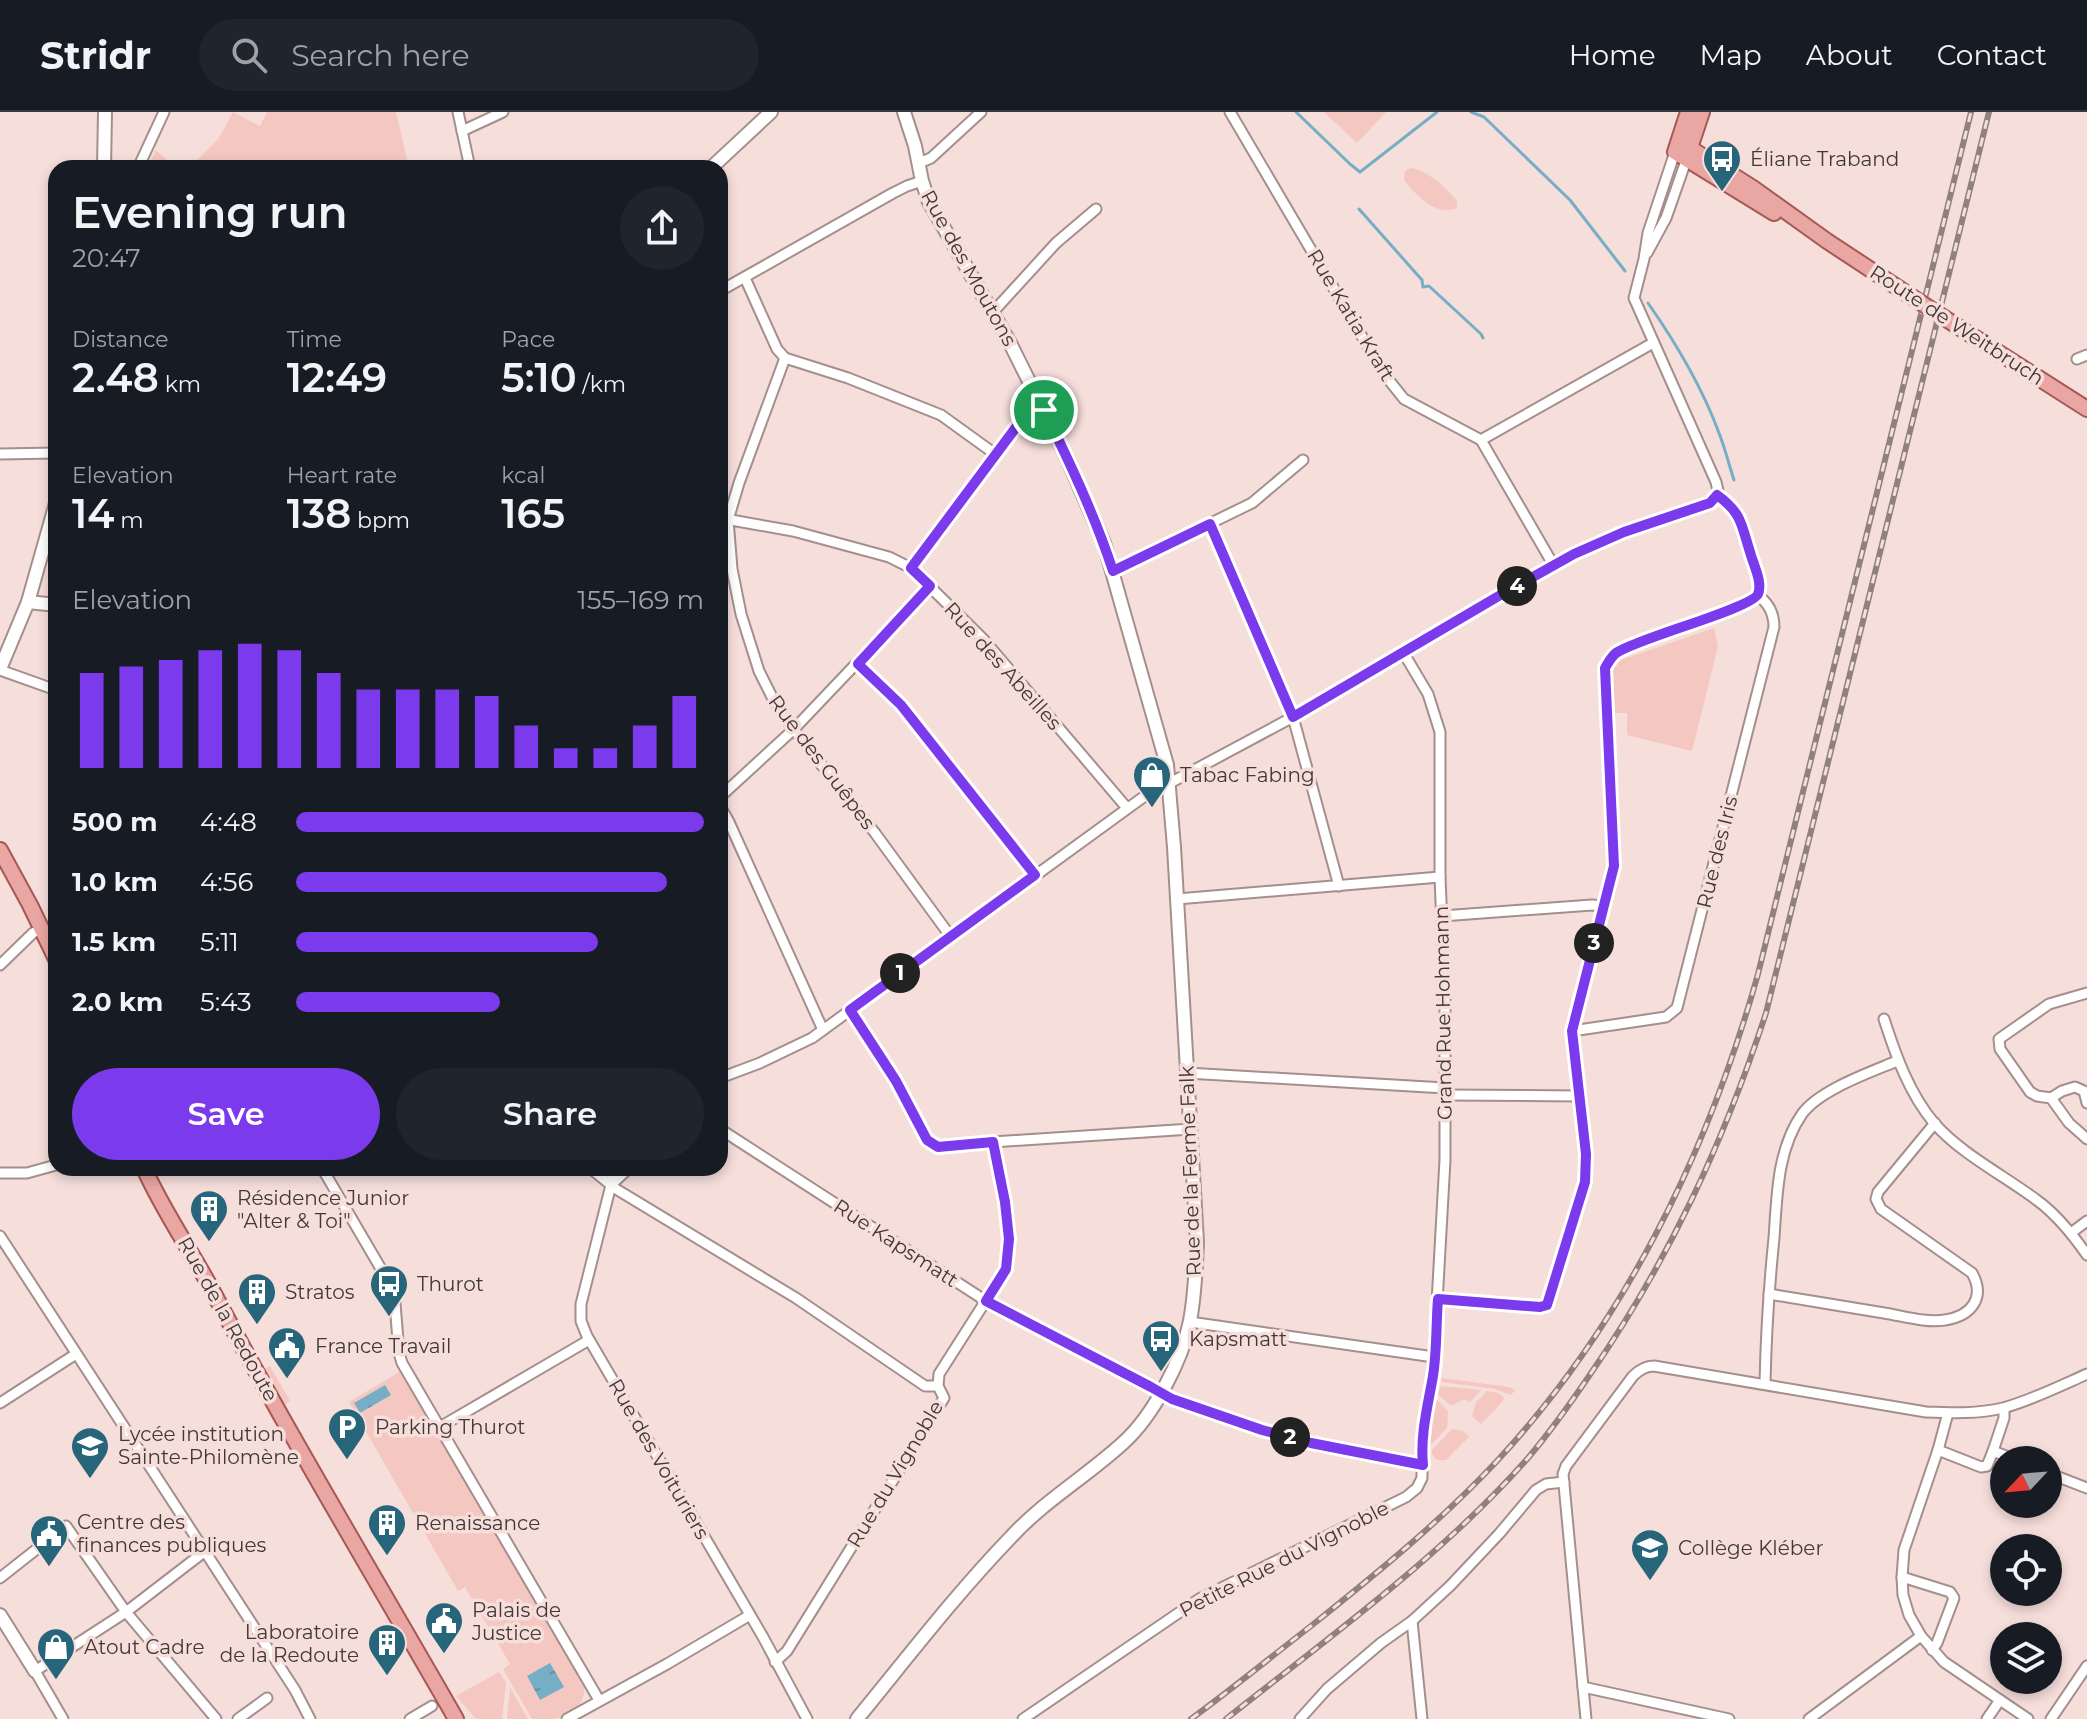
<!DOCTYPE html>
<html lang="en">
<head>
<meta charset="utf-8">
<style>
  body { margin:0; font-family:Montserrat,sans-serif; background:#20242c; color:#f1f3f6; height:100vh; display:flex; flex-direction:column; font-size:30px; white-space:nowrap }
  * { box-sizing:border-box; margin:0 }
  p { font-size:26px; color:#9ea1a6 }
  .icon { flex:none; width:44px; height:44px; fill:none; stroke:currentColor; stroke-width:2; stroke-linecap:round; stroke-linejoin:round }
  .map { position:relative; flex:1; overflow:hidden }
  .sheet { position:absolute; left:48px; top:48px; width:680px; height:1016px; display:flex; flex-direction:column; background:#171b24; border-radius:24px; box-shadow:0 4px 12px #0003 }
  .sheet>* { flex:none }
  .needle { width:52px; rotate:244deg }
  .controls { position:absolute; left:1990px; top:1334px; display:grid; gap:16px }
  .controls a { display:grid; place-items:center; width:72px; height:72px; border-radius:50%; background:#171b24; box-shadow:0 4px 12px #0003; font-size:40px }
  .pin { position:absolute; display:grid; place-items:center; width:68px; height:68px; color:#fff; margin:-34px; border:4px solid #fff; border-radius:50%; box-shadow:0 2px 8px #0007 }
  .km { position:absolute; width:40px; height:40px; margin:-20px; border-radius:50%; background:#222; color:#fff; font-size:22px; line-height:40px; text-align:center }
  .round { display:grid; place-items:center; flex:none; width:84px; height:84px; border-radius:42px; background:#20242c }
  .summary { display:flex; align-items:center; justify-content:space-between; height:136px; padding:0 24px }
  h1 { font-size:44px; font-weight:600; line-height:60px }
  .figures { display:grid; grid-template-columns:repeat(3,1fr); gap:12px; height:136px; padding:8px 24px }
  .figures div { display:grid; align-content:center }
  .figures b { font-size:40px; font-weight:600 }
  .figures small { font-size:22px; font-weight:400 }
  .figures p { font-size:22px }
  .chart { height:224px; padding:16px 24px }
  .chart p { display:flex; justify-content:space-between }
  .chart svg { width:100%; height:144px; margin-top:8px; stroke:#7c3aed; stroke-width:6 }
  .action { display:flex; gap:16px; margin-top:auto; padding:16px 24px }
  .action a { flex:1; height:92px; border-radius:48px; background:#7c3aed; color:#fff; font-size:32px; font-weight:600; line-height:92px; text-align:center }
  .action a+a { background:#20242c; color:#f1f3f6 }
  ul { padding:0 24px; list-style:none; font-size:26px }
  li { display:grid; grid-template-columns:128px 96px 1fr; align-items:center; height:60px }
  li i { height:20px; border-radius:10px; background:#7c3aed }
  header { display:flex; align-items:center; gap:48px; box-sizing:border-box; height:112px; padding:0 40px; background:#171b24; border-bottom:2px solid #363941 }
  header strong { font-size:38px }
  nav { display:flex; gap:44px; margin-inline-start:auto; font-size:28px }
  .search { width:560px; height:72px; background:#20242c; display:flex; align-items:center; gap:20px; box-sizing:border-box; padding:0 28px; border-radius:44px; color:#9ea1a6; font-size:30px }
  .map>svg:first-child { display:block }
  .green { fill:#f5c7c1 }
  .cemetery { fill:url(#cemetery-stones) }
  .water { fill:url(#water-ripples) }
  .lines { fill:none; stroke-linecap:round; stroke-linejoin:round }
  .stream { stroke:#76aec5; stroke-width:3 }
  .street-casing { stroke:#a48f8c; stroke-width:13 }
  .secondary-casing { stroke:#a48f8c; stroke-width:16 }
  .primary-casing { stroke:#a65954; stroke-width:18 }
  .street { stroke:#fff; stroke-width:9 }
  .secondary { stroke:#fff; stroke-width:12 }
  .primary { stroke:#eaa6a2; stroke-width:14 }
  .rail-casing { stroke:#90817f; stroke-width:6 }
  .rail { stroke:#f6dedb; stroke-width:3; stroke-dasharray:9; stroke-linecap:butt }
  .primary-bridge-casing { stroke:#a65954; stroke-width:18; stroke-linecap:butt }
  .primary-bridge { stroke:#eaa6a2; stroke-width:14 }
  .route-casing { stroke:#fff; stroke-width:16 }
  .route { stroke:#7c3aed; stroke-width:10 }
  .labels { text-anchor:middle; stroke-width:7; stroke-linejoin:round; paint-order:stroke }
  .poi-label { font-size:20px; fill:#413837; stroke:#f6dedb; text-anchor:start }
  .street-label { font-size:20px; fill:#413837; stroke:#f6dedb }
</style>
</head>
<body>
<header>
<strong>Stridr</strong>
<div class="search"><svg class="icon" aria-label="search" viewBox="0 0 24 24"><circle cx="10" cy="10" r="6"/><path d="M15 15l6 6"/></svg>Search here</div>
<nav><a>Home</a><a>Map</a><a>About</a><a>Contact</a></nav>
</header>
<div class="map">
<svg width="2087" height="1607" viewBox="0 0 2087 1607">
  <defs>
    <pattern id="cemetery-stones" width="16" height="16" patternUnits="userSpaceOnUse" patternTransform="scale(2)"><rect width="16" height="16" fill="#f5c7c1"/><path d="M2 7V4a2 2 0 0 1 4 0v3zM10 15v-3a2 2 0 0 1 4 0v3z" fill="#d3aca6"/></pattern>
    <pattern id="water-ripples" width="26" height="14" patternUnits="userSpaceOnUse" patternTransform="scale(2)"><rect width="26" height="14" fill="#76aec5"/><path d="M2 4q2-2 4 0t4 0M15 11q2-2 4 0t4 0" fill="none" stroke="#628fa1"/></pattern>
  </defs>
  <rect width="100%" height="100%" fill="#f6dedb"/>
  <g class="green">
    <polygon points="233,0 260,14 267,0 396,0 409,56 189,56 219,26"/>
    <polygon points="1324,0 1386,0 1357,31"/>
    <path d="M1410,56C1428,58 1446,76 1457,89V96C1436,105 1416,83 1404,68L1405,59Z"/>
    <polygon points="1714,516 1718,534 1692,639 1627,623 1627,601 1612,601 1611,559 1621,548"/>
    <polygon points="270,1254 290,1289 284,1293 264,1257"/>
    <path d="M401,1259L583,1569C589,1588 573,1605 553,1607C547,1607 539,1607 532,1607L503,1557L510,1552L465,1475L458,1479L349,1290Z"/>
    <polygon points="1442,1266 1509,1275 1515,1278 1511,1283 1495,1277 1442,1270"/>
    <polygon points="1441,1274 1481,1278 1470,1290 1464,1287 1451,1294 1438,1282"/>
    <polygon points="1487,1279 1498,1281 1504,1285 1503,1289 1481,1312 1472,1304 1476,1290"/>
    <polygon points="1434,1285 1448,1299 1447,1316 1429,1335"/>
    <polygon points="1452,1317 1463,1319 1469,1325 1446,1348 1437,1348 1432,1342 1432,1338"/>
    <polygon points="499,1560 506,1571 502,1607 476,1607 456,1584"/>
    <polygon points="510,1575 528,1607 507,1607"/>
  </g>
  <polygon class="cemetery" points="156,38 175,56 147,56"/>
  <g class="water">
    <polygon points="385,1273 391,1283 360,1301 354,1291"/>
    <polygon points="550,1551 564,1575 540,1588 527,1564"/>
  </g>
  <g class="lines">
    <g class="stream">
      <polyline points="1296,0 1349,51"/>
      <polyline points="1471,0 1484,5 1570,88 1625,159"/>
      <polyline points="1350,52 1360,60 1437,0"/>
      <polyline points="1359,97 1422,168 1423,175 1429,174 1481,222 1483,226"/>
      <path d="M1648,191C1676,231 1702,275 1719,321C1725,336 1729,353 1734,368"/>
    </g>
    <g class="street-casing">
      <g id="street">
        <polyline points="458,0 470,56"/>
        <polyline points="1230,0 1384,262 1404,287 1481,328 1554,454"/>
        <polyline points="462,19 503,0"/>
        <polyline points="919,51 931,46 981,0"/>
        <polyline points="138,56 164,0"/>
        <polyline points="1647,141 1666,106 1687,46"/>
        <polyline points="745,166 777,237 785,246 848,266 941,303 995,342"/>
        <polyline points="720,179 893,81 907,74 922,69"/>
        <polyline points="993,200 1056,131 1096,97"/>
        <polyline points="785,246 739,371 728,408 732,457 741,502 759,559 773,587 791,614 875,721 951,825"/>
        <polyline points="2077,247 2087,243"/>
        <polyline points="1481,328 1653,231"/>
        <polyline points="0,342 56,341"/>
        <polyline points="720,406 793,419 889,445 911,456 984,528 1127,696"/>
        <polyline points="1210,412 1293,605 1339,774"/>
        <polyline points="911,456 1017,314 1044,298"/>
        <polyline points="1113,459 1252,391 1303,348"/>
        <polyline points="858,552 901,593 1035,763"/>
        <polyline points="0,558 56,578"/>
        <polyline points="720,685 794,617 930,474"/>
        <polyline points="720,694 729,710 823,918"/>
        <polyline points="1177,787 1440,765"/>
        <polyline points="1442,804 1592,793 1603,794"/>
        <polyline points="0,853 33,821 42,816"/>
        <polyline points="2087,881 2049,892 1999,927 2000,937 2030,980 2037,984 2051,986 2069,1011 2087,1027"/>
        <polyline points="850,898 896,969 927,1028 938,1035 993,1030 1191,1017"/>
        <path d="M1884,907C1896,944 1909,981 1934,1011C1961,1042 2005,1064 2038,1089C2057,1103 2073,1123 2087,1143"/>
        <path d="M1572,919L1666,905L1677,896L1774,515C1774,501 1769,491 1757,483"/>
        <polyline points="1187,961 1445,976"/>
        <polyline points="720,966 760,951 812,926 1142,686 1293,605 1497,485 1574,442 1624,420 1713,389 1718,379 1716,370 1634,186 1644,147 1648,121 1675,40"/>
        <polyline points="1445,983 1579,984"/>
        <polyline points="2051,986 2062,979 2075,975 2084,979 2087,991"/>
        <polyline points="720,1017 986,1189 1151,1275 1172,1287 1262,1318 1311,1331 1423,1353"/>
        <polyline points="322,1056 394,1179 399,1241 402,1251 599,1588"/>
        <polyline points="590,1056 616,1077 796,1186 925,1274 938,1274"/>
        <polyline points="613,1056 611,1073 581,1192 581,1209 587,1224 763,1525 807,1607"/>
        <polyline points="0,1061 27,1061 56,1053"/>
        <polyline points="611,1073 629,1056"/>
        <polyline points="2071,1121 2087,1109"/>
        <polyline points="0,1124 295,1578 310,1607"/>
        <path d="M1769,1182C1807,1188 1846,1195 1884,1201C1903,1204 1926,1211 1945,1208C1971,1204 1986,1186 1972,1161L1881,1097L1876,1087L1878,1080L1935,1011"/>
        <polyline points="1438,1187 1540,1195 1547,1193 1550,1186 1585,1070 1586,1042 1572,919 1614,754 1605,556 1614,542 1649,527 1751,489 1759,479 1758,465 1737,402 1733,396 1717,383"/>
        <polyline points="1190,1210 1434,1245"/>
        <path d="M1765,1272C1766,1223 1769,1175 1774,1126C1777,1084 1777,1038 1802,1002C1819,978 1871,960 1897,949"/>
        <polyline points="0,1291 76,1242"/>
        <polyline points="2004,1296 2004,1306 1993,1339 2016,1348"/>
        <polyline points="1948,1301 1938,1338 1904,1438 1902,1465 1903,1483 1909,1503 1921,1524 1944,1550 2028,1607"/>
        <polyline points="440,1315 589,1228"/>
        <polyline points="1938,1338 1981,1355 1987,1354 1993,1339"/>
        <polyline points="2048,1361 2087,1376"/>
        <polyline points="1902,1465 1950,1480 1954,1486 1937,1531 1932,1538"/>
        <polyline points="0,1466 66,1414 126,1500 216,1607"/>
        <polyline points="1412,1509 1422,1607"/>
        <polyline points="775,1550 787,1539 944,1286 938,1274 939,1262 1006,1157 1009,1127 1005,1090 993,1030"/>
        <polyline points="1583,1575 1729,1607"/>
        <polyline points="63,1607 35,1559 126,1500 204,1440"/>
        <polyline points="238,1607 267,1586"/>
        <polyline points="410,1607 432,1594"/>
        <polyline points="567,1607 667,1552 750,1503"/>
        <polyline points="1023,1607 1199,1487 1406,1385 1417,1376 1422,1366 1422,1338 1427,1293 1433,1262 1445,1048 1445,888 1440,765 1440,620 1428,582 1403,540"/>
        <polyline points="1300,1607 1327,1577 1381,1531 1412,1509 1450,1474 1499,1422 1536,1378 1546,1372 1564,1370"/>
        <path d="M1586,1607L1563,1362L1566,1354L1633,1264C1639,1258 1645,1254 1654,1254L1926,1300C1952,1301 1978,1302 2003,1296C2032,1288 2060,1274 2087,1262"/>
        <polyline points="1809,1607 1921,1524"/>
        <polyline points="1987,1607 2000,1588"/>
        <polyline points="2051,1607 2087,1554"/>
      </g>
    </g>
    <g class="secondary-casing">
      <g id="secondary">
        <polyline points="104,56 105,0"/>
        <polyline points="711,56 771,0"/>
        <polyline points="28,490 47,492 56,490"/>
        <polyline points="0,557 28,490 56,391"/>
        <polyline points="0,1503 35,1559"/>
        <path d="M857,1607C907,1546 956,1482 1011,1425C1044,1389 1087,1364 1123,1331C1153,1304 1182,1249 1190,1209C1195,1183 1196,1156 1197,1130L1174,735L1167,653L1104,431L1067,346L1010,231L929,90L922,69L915,34L904,0"/>
      </g>
    </g>
    <g class="primary-casing">
      <g id="primary">
        <polyline points="1688,0 1675,40 1774,101"/>
        <polyline points="1679,29 1753,76 1827,129 1906,181"/>
        <polyline points="1688,42 1702,0"/>
        <polyline points="1960,216 2087,297"/>
        <polyline points="0,738 30,793 56,847"/>
        <path d="M144,1056C163,1099 190,1137 212,1178C289,1323 374,1464 456,1607"/>
      </g>
    </g>
    <use href="#street" class="street"/>
    <use href="#secondary" class="secondary"/>
    <use href="#primary" class="primary"/>
    <g class="rail-casing">
      <g id="rail">
        <path d="M1191,1607C1232,1577 1271,1545 1311,1514C1376,1462 1440,1410 1497,1349C1624,1212 1708,1040 1758,862L1971,0"/>
        <path d="M1226,1607C1328,1526 1442,1444 1528,1346C1550,1320 1570,1292 1589,1264C1668,1150 1723,1032 1766,901L1989,0"/>
      </g>
    </g>
    <use href="#rail" class="rail"/>
    <g class="primary-bridge-casing">
      <polyline id="primary-bridge" points="1906,181 1960,216"/>
    </g>
    <use href="#primary-bridge" class="primary-bridge"/>
  </g>
  <g class="lines">
    <g class="route-casing">
      <path id="route" d="M1044,298C1070,351 1095,404 1113,459L1210,412L1293,605L1497,485L1574,442L1624,420L1710,391L1717,383C1742,401 1741,412 1750,440C1753,452 1763,470 1758,482C1751,497 1640,525 1616,541C1611,545 1608,551 1605,556L1614,754L1572,919L1586,1042L1585,1070L1547,1193L1540,1195L1438,1187C1436,1212 1437,1239 1433,1264C1428,1293 1420,1323 1423,1353L1311,1331L1262,1318L1172,1287L1151,1275L986,1189L1006,1157L1009,1127L1005,1090L993,1030L938,1035L927,1028L896,969L850,898L1035,763L901,593L858,552L930,474L911,456L1017,314Z"/>
    </g>
    <use href="#route" class="route"/>
  </g>
  <defs>
    <g id="bus-pin" transform="scale(2)"><path d="M0 17L-7.5 6A9.5 9.5 0 1 1 7.5 6Z" fill="#27657b" stroke="#f6dedb"/><path d="M-5-6H5V4H4V6H2V4H-2V6H-4V4H-5ZM-3.5-4V0h7V-4ZM-3.5 1.2v1.5H-2V1.2ZM2 1.2v1.5H3.5V1.2Z" fill="#fff"/></g>
    <g id="shop-pin" transform="scale(2)"><path d="M0 17L-7.5 6A9.5 9.5 0 1 1 7.5 6Z" fill="#27657b" stroke="#f6dedb"/><path d="M-5-2.5h2.3a2.7 3.5 0 0 1 5.4 0H5L5.5 6h-11ZM-1.5-2.5h3a1.5 2.3 0 0 0-3 0Z" fill="#fff"/></g>
    <g id="building-pin" transform="scale(2)"><path d="M0 17L-7.5 6A9.5 9.5 0 1 1 7.5 6Z" fill="#27657b" stroke="#f6dedb"/><path d="M-4-6H4V6H1V3H-1V6H-4ZM-2.5-4.3h1.7v1.8h-1.7ZM.8-4.3h1.7v1.8H.8ZM-2.5-1h1.7V.8h-1.7ZM.8-1h1.7V.8H.8Z" fill="#fff"/></g>
    <g id="civic-pin" transform="scale(2)"><path d="M0 17L-7.5 6A9.5 9.5 0 1 1 7.5 6Z" fill="#27657b" stroke="#f6dedb"/><path d="M-.6-6.5H3V-4.5H.6V-3L4-1V1h2V6H-6V1h2V-1L-.6-3ZM-1.2 2.5V6h2.4V2.5Z" fill="#fff"/></g>
    <g id="parking-pin" transform="scale(2)"><path d="M0 17L-7.5 6A9.5 9.5 0 1 1 7.5 6Z" fill="#27657b" stroke="#f6dedb"/><path d="M-3.5-5.5H1a3.5 3.5 0 0 1 0 7H-1V5.5H-3.5ZM-1-3.4V-.6H.8a1.4 1.4 0 0 0 0-2.8Z" fill="#fff"/></g>
    <g id="school-pin" transform="scale(2)"><path d="M0 17L-7.5 6A9.5 9.5 0 1 1 7.5 6Z" fill="#27657b" stroke="#f6dedb"/><path d="M0-5L7-2L0 1L-7-2ZM-4 1L0 2.5L4 1V4Q0 6-4 4Z" fill="#fff"/></g>
  </defs>
  <g fill-rule="evenodd">
    <use href="#bus-pin" x="1722" y="47"/>
    <use href="#shop-pin" x="1152" y="663"/>
    <use href="#building-pin" x="209" y="1097"/>
    <use href="#bus-pin" x="389" y="1172"/>
    <use href="#building-pin" x="257" y="1180"/>
    <use href="#bus-pin" x="1161" y="1227"/>
    <use href="#civic-pin" x="287" y="1234"/>
    <use href="#parking-pin" x="347" y="1315"/>
    <use href="#school-pin" x="90" y="1334"/>
    <use href="#building-pin" x="387" y="1411"/>
    <use href="#civic-pin" x="49" y="1422"/>
    <use href="#school-pin" x="1650" y="1436"/>
    <use href="#civic-pin" x="444" y="1509"/>
    <use href="#building-pin" x="387" y="1531"/>
    <use href="#shop-pin" x="56" y="1535"/>
  </g>
  <g class="labels">
    <g class="poi-label">
      <text x="1750" y="54">Éliane Traband</text>
      <text x="1180" y="670">Tabac Fabing</text>
      <text x="237" y="1093">Résidence Junior<tspan x="237" dy="23">"Alter &amp; Toi"</tspan></text>
      <text x="417" y="1179">Thurot</text>
      <text x="285" y="1187">Stratos</text>
      <text x="1189" y="1234">Kapsmatt</text>
      <text x="315" y="1241">France Travail</text>
      <text x="375" y="1322">Parking Thurot</text>
      <text x="118" y="1329">Lycée institution<tspan x="118" dy="23">Sainte-Philomène</tspan></text>
      <text x="77" y="1417">Centre des<tspan x="77" dy="23">finances publiques</tspan></text>
      <text x="415" y="1418">Renaissance</text>
      <text x="1678" y="1443">Collège Kléber</text>
      <text x="472" y="1505">Palais de<tspan x="472" dy="23">Justice</tspan></text>
      <text x="359" y="1527" text-anchor="end">Laboratoire<tspan x="359" dy="23">de la Redoute</tspan></text>
      <text x="84" y="1542">Atout Cadre</text>
    </g>
    <g class="street-label">
      <text transform="translate(969 156) rotate(61)" y="7">Rue des Moutons</text>
      <text transform="translate(1351 203) rotate(59)" y="7">Rue Katia Kraft</text>
      <text transform="translate(1957 213) rotate(33)" y="7">Route de Weitbruch</text>
      <text transform="translate(1003 554) rotate(48)" y="7">Rue des Abeilles</text>
      <text transform="translate(822 650) rotate(53)" y="7">Rue des Guêpes</text>
      <text transform="translate(1717 740) rotate(-76)" y="7">Rue des Iris</text>
      <text transform="translate(1443 901) rotate(-91)" y="7">Grand Rue Hohmann</text>
      <text transform="translate(1190 1059) rotate(-92)" y="7">Rue de la Ferme Falk</text>
      <text transform="translate(896 1131) rotate(33)" y="7">Rue Kapsmatt</text>
      <text transform="translate(228 1207) rotate(61)" y="7">Rue de la Redoute</text>
      <text transform="translate(659 1347) rotate(60)" y="7">Rue des Voituriers</text>
      <text transform="translate(895 1362) rotate(-59)" y="7">Rue du Vignoble</text>
      <text transform="translate(1284 1447) rotate(-27)" y="7">Petite Rue du Vignoble</text>
    </g>
  </g>
</svg>
<div class="controls">
<a><svg class="needle" viewBox="-14 -14 28 28"><path d="M0-13l5 13h-10z" fill="#e53935"/><path d="M0 13l5-13h-10z" fill="#9ea1a6"/></svg></a>
<a><svg class="icon" aria-label="locate" viewBox="0 0 24 24"><circle cx="12" cy="12" r="6"/><path d="M12 2v4M12 18v4M2 12h4M18 12h4"/></svg></a>
<a><svg class="icon" aria-label="layers" viewBox="0 0 24 24"><path d="M12 4l9 5-9 5-9-5zM3 14l9 5 9-5"/></svg></a>
</div>
<div class="pin" style="left:1044px;top:298px;background:#1e9e55"><svg class="icon" aria-label="arrive" viewBox="0 0 24 24"><path d="M6 21V4h12l-3 4 3 4H6"/></svg></div>
<b class="km" style="left:900px;top:861px">1</b>
<b class="km" style="left:1290px;top:1325px">2</b>
<b class="km" style="left:1594px;top:831px">3</b>
<b class="km" style="left:1517px;top:474px">4</b>
<section class="sheet">
<div class="summary"><div><h1>Evening run</h1><p>20:47</p></div><a class="round"><svg class="icon" aria-label="share" viewBox="0 0 24 24"><path d="M12 15V3M7 8l5-5 5 5M5 13v7h14v-7"/></svg></a></div>
<div class="figures">
<div><p>Distance</p><b>2.48<small> km</small></b></div>
<div><p>Time</p><b>12:49</b></div>
<div><p>Pace</p><b>5:10<small> /km</small></b></div>
</div>
<div class="figures">
<div><p>Elevation</p><b>14<small> m</small></b></div>
<div><p>Heart rate</p><b>138<small> bpm</small></b></div>
<div><p>kcal</p><b>165</b></div>
</div>
<div class="chart"><p><span>Elevation</span>155–169 m</p>
<svg viewBox="0 0 160 44" preserveAspectRatio="none"><path d="M5 44V15M15 44V13M25 44V11M35 44V8M45 44V6M55 44V8M65 44V15M75 44V20M85 44V20M95 44V20M105 44V22M115 44V31M125 44V38M135 44V38M145 44V31M155 44V22"/></svg>
</div>
<ul>
<li><b>500 m</b>4:48<i style="width:100%"></i></li>
<li><b>1.0 km</b>4:56<i style="width:91%"></i></li>
<li><b>1.5 km</b>5:11<i style="width:74%"></i></li>
<li><b>2.0 km</b>5:43<i style="width:50%"></i></li>
</ul>
<div class="action"><a>Save</a><a>Share</a></div>
</section>
</div>
</body>
</html>
